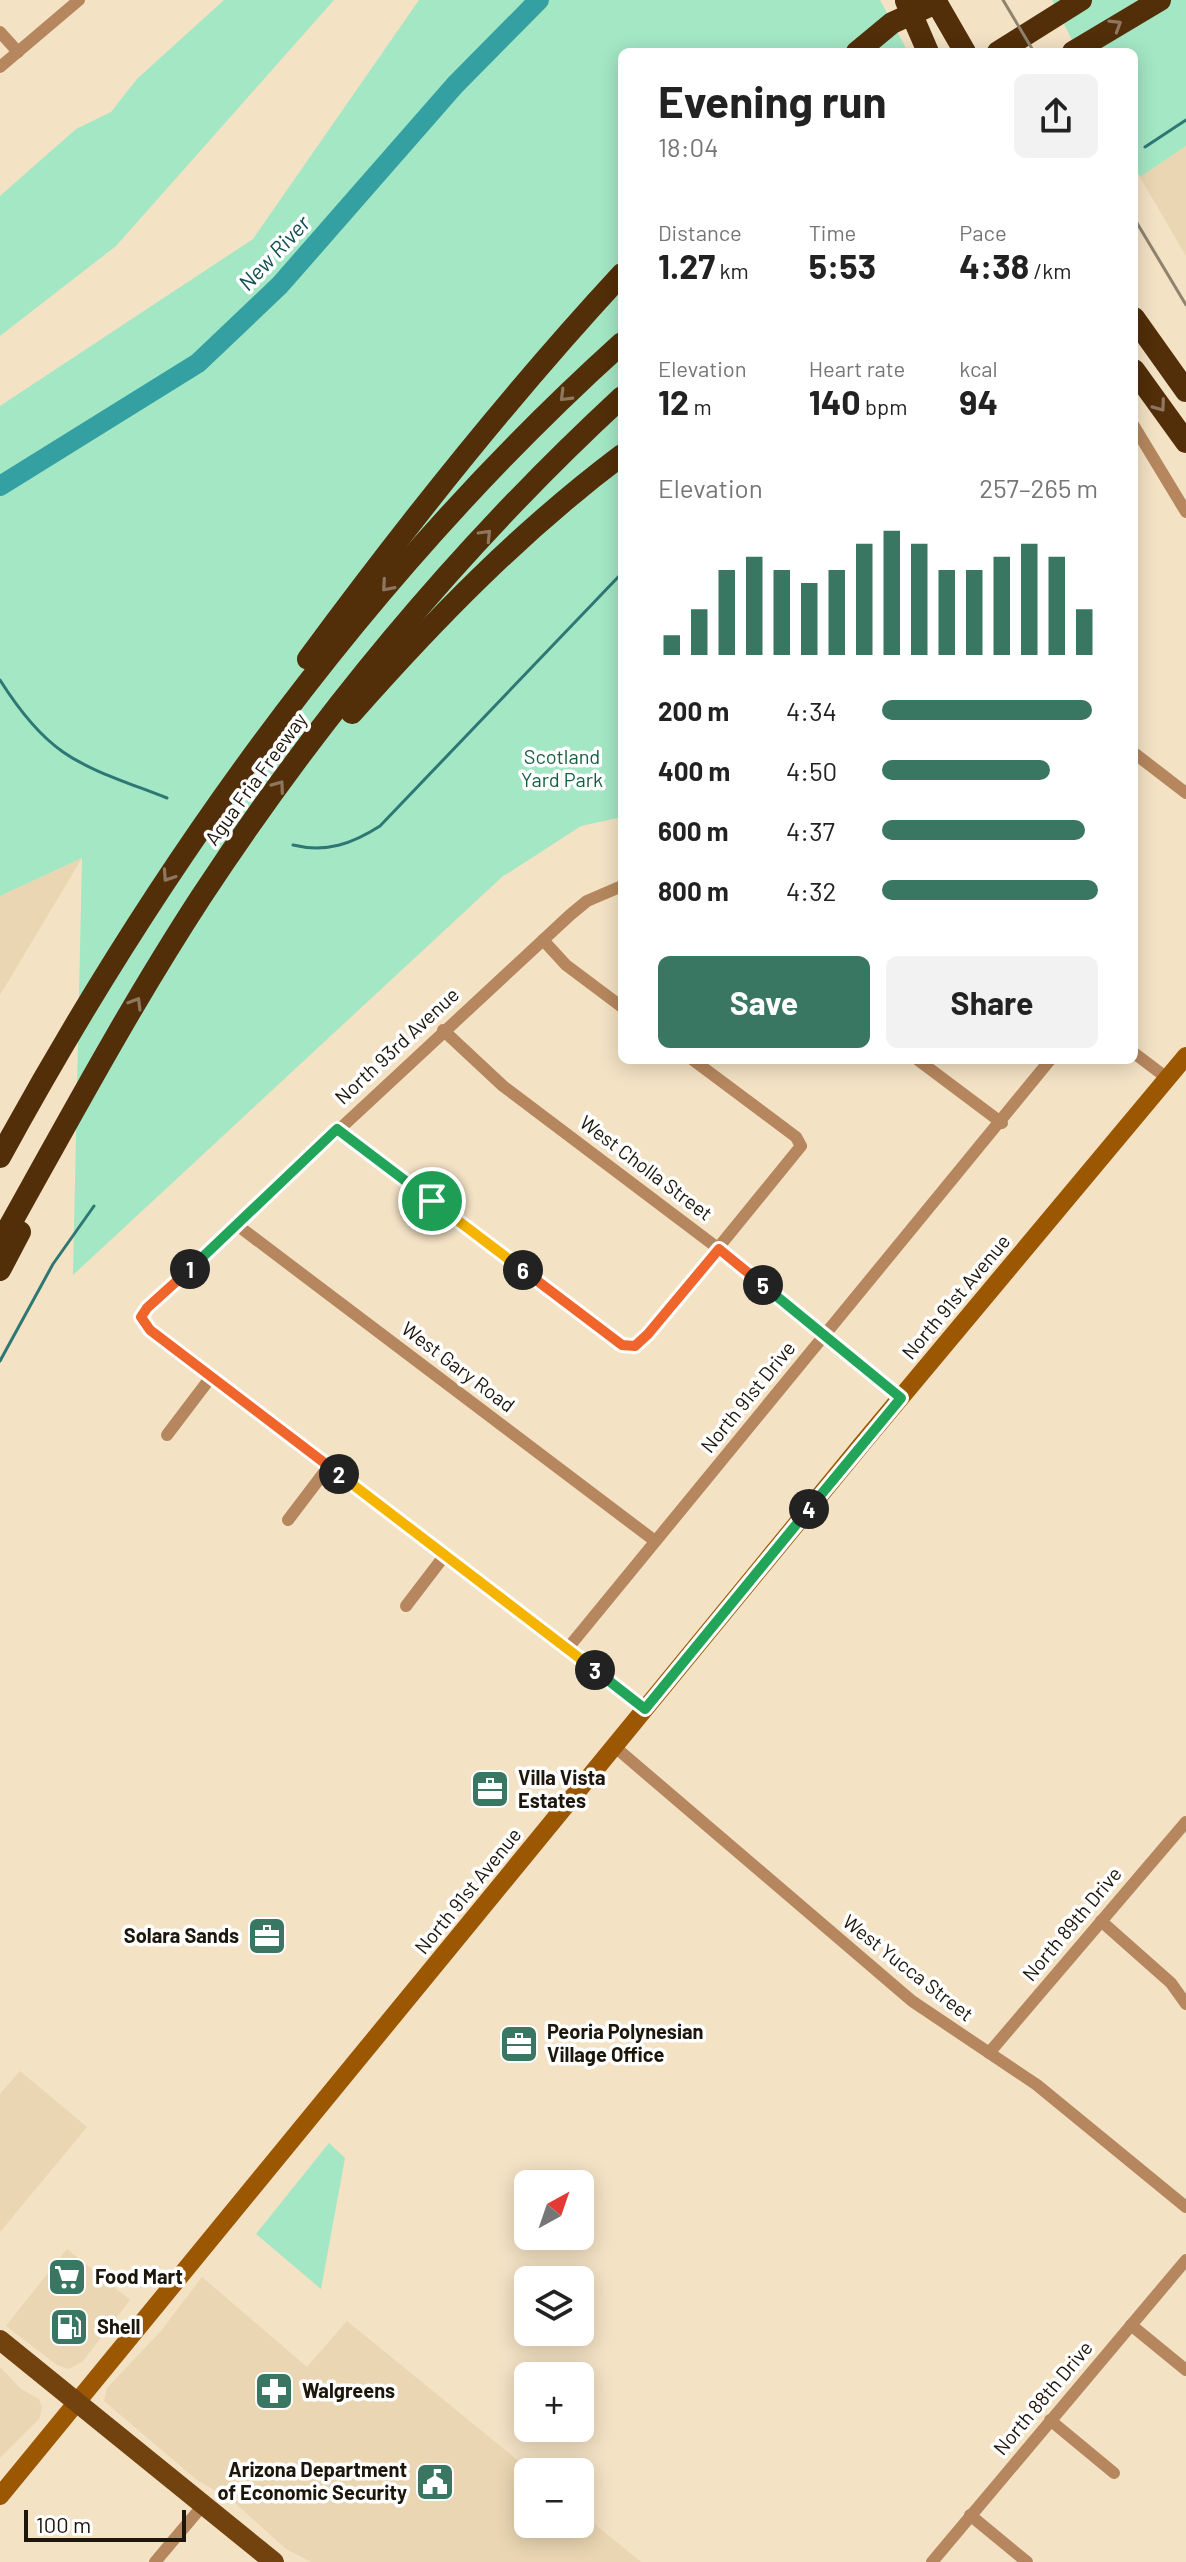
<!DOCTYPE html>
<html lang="en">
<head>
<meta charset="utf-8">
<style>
  body { margin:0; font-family:Barlow,sans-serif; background:#f2f2f2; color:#222; height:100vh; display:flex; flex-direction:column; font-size:30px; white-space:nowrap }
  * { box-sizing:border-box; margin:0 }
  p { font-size:26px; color:#767676 }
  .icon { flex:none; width:44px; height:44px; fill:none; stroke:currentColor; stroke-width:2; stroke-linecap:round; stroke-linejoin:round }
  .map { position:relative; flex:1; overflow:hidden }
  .side { position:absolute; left:618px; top:48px; width:520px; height:1016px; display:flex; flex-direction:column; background:#fff; border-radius:12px; box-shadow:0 4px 20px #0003 }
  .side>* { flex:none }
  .needle { width:52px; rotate:40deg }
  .tools { position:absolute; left:514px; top:2170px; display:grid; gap:16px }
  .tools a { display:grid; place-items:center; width:80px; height:80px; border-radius:12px; background:#fff; box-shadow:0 4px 20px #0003; font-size:40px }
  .scale { position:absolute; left:24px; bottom:20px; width:162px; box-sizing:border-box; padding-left:8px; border:4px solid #1c160b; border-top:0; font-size:22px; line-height:28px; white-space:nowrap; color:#1c160b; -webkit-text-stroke:6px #fff; paint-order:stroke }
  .pin { position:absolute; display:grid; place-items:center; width:68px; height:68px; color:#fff; margin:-34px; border:4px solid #fff; border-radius:50%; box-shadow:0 2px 8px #0007 }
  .km { position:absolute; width:40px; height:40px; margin:-20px; border-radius:50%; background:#222; color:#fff; font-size:22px; line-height:40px; text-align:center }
  .round { display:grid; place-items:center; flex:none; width:84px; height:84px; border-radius:12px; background:#f2f2f2 }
  .summary { display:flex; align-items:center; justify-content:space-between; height:136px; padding:0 40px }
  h1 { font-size:44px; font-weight:700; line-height:60px }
  .stats { display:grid; grid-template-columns:repeat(3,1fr); gap:12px; height:136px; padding:8px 40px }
  .stats div { display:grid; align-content:center }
  .stats b { font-size:34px; font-weight:700 }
  .stats small { font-size:22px; font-weight:400 }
  .stats p { font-size:22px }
  .chart { height:224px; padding:16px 40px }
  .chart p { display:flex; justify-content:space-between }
  .chart svg { width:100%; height:144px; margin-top:8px; stroke:#3a7762; stroke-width:6 }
  .cta { display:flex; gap:16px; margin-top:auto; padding:16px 40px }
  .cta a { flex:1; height:92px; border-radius:12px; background:#3a7762; color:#fff; font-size:32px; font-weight:700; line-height:92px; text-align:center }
  .cta a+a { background:#f2f2f2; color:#222 }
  ul { padding:0 40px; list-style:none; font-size:26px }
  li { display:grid; grid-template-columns:128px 96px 1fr; align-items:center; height:60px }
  li i { height:20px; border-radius:10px; background:#3a7762 }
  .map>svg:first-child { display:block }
  .built { fill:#ead6b2 }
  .green { fill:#a4e7c5 }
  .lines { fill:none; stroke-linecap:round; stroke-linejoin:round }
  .stream { stroke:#2d7774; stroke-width:3 }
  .river { stroke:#34a0a1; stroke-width:20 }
  .street { stroke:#b6875e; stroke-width:12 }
  .secondary { stroke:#9c5702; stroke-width:18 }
  .primary { stroke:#72420f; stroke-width:20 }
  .highway { stroke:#522e09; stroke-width:22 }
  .rail { stroke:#8f836e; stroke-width:3 }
  .oneway { stroke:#8f775f }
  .split-1-casing { stroke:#fff; stroke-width:16 }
  .split-2-casing { stroke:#fff; stroke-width:16 }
  .split-3-casing { stroke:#fff; stroke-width:16 }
  .split-4-casing { stroke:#fff; stroke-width:16 }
  .split-5-casing { stroke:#fff; stroke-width:16 }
  .split-6-casing { stroke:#fff; stroke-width:16 }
  .split-7-casing { stroke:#fff; stroke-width:16 }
  .split-1 { stroke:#22a559; stroke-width:10 }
  .split-2 { stroke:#f0652b; stroke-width:10 }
  .split-3 { stroke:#f5b400; stroke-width:10 }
  .split-4 { stroke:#22a559; stroke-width:10 }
  .split-5 { stroke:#22a559; stroke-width:10 }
  .split-6 { stroke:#f0652b; stroke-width:10 }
  .split-7 { stroke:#f5b400; stroke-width:10 }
  .labels { text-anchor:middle; stroke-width:7; stroke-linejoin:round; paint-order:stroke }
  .park-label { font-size:20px; fill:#136142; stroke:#fff }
  .street-label { font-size:20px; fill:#1c160b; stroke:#fff }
  .poi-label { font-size:20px; font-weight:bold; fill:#1c160b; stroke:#fff; text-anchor:start }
  .water-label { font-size:22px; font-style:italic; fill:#135051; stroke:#fff }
</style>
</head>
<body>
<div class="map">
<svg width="1186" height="2562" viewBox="0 0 1186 2562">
  <rect width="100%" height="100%" fill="#f3e2c4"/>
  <g class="built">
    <polygon points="1186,146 1186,256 1140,177"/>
    <polygon points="82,858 0,995 0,896"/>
    <polygon points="20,2071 87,2127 0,2232 0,2094"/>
    <polygon points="67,2249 130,2300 82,2362 69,2369 57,2365 6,2326"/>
    <polygon points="202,2277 307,2367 347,2321 532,2472 528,2472 528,2524 580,2524 580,2512 641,2562 311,2562 286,2549 234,2502 197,2480 104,2401 107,2388 161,2331"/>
    <polygon points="0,2367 21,2389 39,2399 42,2408 39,2419 0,2458"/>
  </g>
  <g class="green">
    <polygon points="224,0 334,0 116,246 0,336 0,196 76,129 111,112 137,79"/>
    <polygon points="419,0 880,0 908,52 622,52 622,817 581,826 502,877 73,1275 82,858 0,896 0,406 253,239"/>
    <polygon points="1052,0 1186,0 1186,146 1140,177 1134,165 1134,52 1078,52"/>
    <polygon points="329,2143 345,2158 321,2289 256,2234"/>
  </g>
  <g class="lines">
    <g class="stream">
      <polyline points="1145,147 1186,120"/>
      <path d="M0,680C51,761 82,765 167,798"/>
      <path d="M293,845C326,853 352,844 380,826L622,573"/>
      <polyline points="0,1361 53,1264 94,1206"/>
    </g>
    <polyline class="river" points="0,486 198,363 280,285 455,85 539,0"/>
    <g class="street">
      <polyline points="0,32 18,52"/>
      <polyline points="0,67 79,0"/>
      <polyline points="1134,426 1186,512"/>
      <polyline points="1134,753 1186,793"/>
      <polyline points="622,886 587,901 570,915 147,1308 141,1317 150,1330 645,1709"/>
      <polyline points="543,940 566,965 622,1007"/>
      <polyline points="443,1030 503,1086 719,1249 901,1398"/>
      <polyline points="1134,1053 1167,1078"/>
      <polyline points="918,1060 1002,1123"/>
      <polyline points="337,1129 622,1345 635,1346 648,1334 801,1146 796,1137 693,1060"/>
      <polyline points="237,1225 655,1541"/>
      <polyline points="167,1435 211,1377"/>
      <polyline points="288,1520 329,1466"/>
      <polyline points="406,1606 445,1555"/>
      <polyline points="568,1648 1050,1060"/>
      <polyline points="615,1747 912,2001 1037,2085 1186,2207"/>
      <polyline points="1101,1921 1171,1983 1186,2004"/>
      <polyline points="989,2053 1186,1822"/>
      <polyline points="1131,2325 1186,2370"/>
      <polyline points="1050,2420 1114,2473"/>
      <polyline points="970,2515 1027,2562"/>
      <polyline points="155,2562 204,2504"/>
      <polyline points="932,2562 1186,2260"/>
    </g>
    <polyline class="secondary" points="0,2496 862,1444 1186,1056"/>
    <polyline class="primary" points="0,2340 274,2562"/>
    <g class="highway">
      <polyline points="935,0 965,52"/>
      <polyline points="906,1 928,52"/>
      <polyline points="857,52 892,23 936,3"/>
      <polyline points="998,52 1081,0"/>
      <polyline points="1073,52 1160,0"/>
      <polyline points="1134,318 1186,391"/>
      <polyline points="1134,370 1186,442"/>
      <path d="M308,659C406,526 509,396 622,274"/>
      <path d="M352,713C435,619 522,530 622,455"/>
      <path d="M0,1157C164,856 366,574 622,343"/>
      <path d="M0,1243C65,1127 128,1009 201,897C320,716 462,545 622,397"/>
      <polyline points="0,1270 20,1232"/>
    </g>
    <g class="rail">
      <polyline points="1003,0 1034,52"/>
      <polyline points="1134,218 1186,305"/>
    </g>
  </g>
  <defs><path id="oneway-chevron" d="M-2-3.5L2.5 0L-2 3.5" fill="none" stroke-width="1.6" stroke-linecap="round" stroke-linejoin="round" transform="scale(2)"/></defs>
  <g class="oneway">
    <use href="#oneway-chevron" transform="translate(1116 25) rotate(-32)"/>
    <use href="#oneway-chevron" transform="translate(565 396) rotate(135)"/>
    <use href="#oneway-chevron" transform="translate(1160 406) rotate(54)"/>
    <use href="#oneway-chevron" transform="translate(486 535) rotate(-46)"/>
    <use href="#oneway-chevron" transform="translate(387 586) rotate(131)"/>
    <use href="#oneway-chevron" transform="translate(279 786) rotate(-54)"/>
    <use href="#oneway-chevron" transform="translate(168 876) rotate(124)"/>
    <use href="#oneway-chevron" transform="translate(136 1003) rotate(-59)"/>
  </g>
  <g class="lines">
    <g class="split-1-casing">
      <polyline id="split-1" points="190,1269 337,1129 432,1201"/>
    </g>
    <g class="split-2-casing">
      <polyline id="split-2" points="190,1269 147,1308 141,1317 150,1330 339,1474"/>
    </g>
    <g class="split-3-casing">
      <polyline id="split-3" points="339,1474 595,1670"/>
    </g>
    <g class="split-4-casing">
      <polyline id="split-4" points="595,1670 645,1709 809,1509"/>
    </g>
    <g class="split-5-casing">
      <polyline id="split-5" points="763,1285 901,1398 809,1509"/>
    </g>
    <g class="split-6-casing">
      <polyline id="split-6" points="523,1270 622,1345 635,1346 648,1334 719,1249 763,1285"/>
    </g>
    <g class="split-7-casing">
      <polyline id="split-7" points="432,1201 523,1270"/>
    </g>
    <use href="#split-1" class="split-1"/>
    <use href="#split-2" class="split-2"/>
    <use href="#split-3" class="split-3"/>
    <use href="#split-4" class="split-4"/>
    <use href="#split-5" class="split-5"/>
    <use href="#split-6" class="split-6"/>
    <use href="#split-7" class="split-7"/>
  </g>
  <defs>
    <g id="office-square" transform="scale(2)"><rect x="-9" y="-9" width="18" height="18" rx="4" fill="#3a7762" stroke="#fff"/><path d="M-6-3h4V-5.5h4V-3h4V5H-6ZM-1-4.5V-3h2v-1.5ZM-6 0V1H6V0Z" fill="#fff"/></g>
    <g id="supermarket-square" transform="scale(2)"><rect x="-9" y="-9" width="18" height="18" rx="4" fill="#3a7762" stroke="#fff"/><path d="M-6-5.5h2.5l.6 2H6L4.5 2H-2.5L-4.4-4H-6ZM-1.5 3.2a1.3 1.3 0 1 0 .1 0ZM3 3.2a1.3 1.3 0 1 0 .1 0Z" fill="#fff"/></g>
    <g id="fuel-square" transform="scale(2)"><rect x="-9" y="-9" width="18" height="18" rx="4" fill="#3a7762" stroke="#fff"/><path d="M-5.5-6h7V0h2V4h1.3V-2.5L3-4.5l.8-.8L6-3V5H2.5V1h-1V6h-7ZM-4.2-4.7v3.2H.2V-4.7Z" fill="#fff"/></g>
    <g id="pharmacy-square" transform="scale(2)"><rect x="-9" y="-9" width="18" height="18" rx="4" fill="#3a7762" stroke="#fff"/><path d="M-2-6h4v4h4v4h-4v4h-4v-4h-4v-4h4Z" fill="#fff"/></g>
    <g id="civic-square" transform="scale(2)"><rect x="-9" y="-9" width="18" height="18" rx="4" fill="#3a7762" stroke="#fff"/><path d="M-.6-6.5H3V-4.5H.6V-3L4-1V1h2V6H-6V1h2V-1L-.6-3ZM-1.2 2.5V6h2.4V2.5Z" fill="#fff"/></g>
  </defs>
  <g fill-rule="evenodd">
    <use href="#office-square" x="490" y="1789"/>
    <use href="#office-square" x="267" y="1936"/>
    <use href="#office-square" x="519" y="2044"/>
    <use href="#supermarket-square" x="67" y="2277"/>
    <use href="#fuel-square" x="69" y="2327"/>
    <use href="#pharmacy-square" x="274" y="2391"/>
    <use href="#civic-square" x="435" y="2482"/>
  </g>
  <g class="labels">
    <g class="park-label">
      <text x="562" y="764">Scotland<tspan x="562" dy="23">Yard Park</tspan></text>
    </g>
    <g class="street-label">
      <text transform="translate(256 779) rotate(-54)" y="7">Agua Fria Freeway</text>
      <text transform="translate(397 1046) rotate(-43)" y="7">North 93rd Avenue</text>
      <text transform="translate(646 1168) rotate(37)" y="7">West Cholla Street</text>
      <text transform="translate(956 1297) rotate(-50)" y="7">North 91st Avenue</text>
      <text transform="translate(458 1367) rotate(37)" y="7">West Gary Road</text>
      <text transform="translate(748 1397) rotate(-51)" y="7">North 91st Drive</text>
      <text transform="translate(468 1891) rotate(-51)" y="7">North 91st Avenue</text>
      <text transform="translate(1072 1924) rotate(-50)" y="7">North 89th Drive</text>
      <text transform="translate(908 1968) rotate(38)" y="7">West Yucca Street</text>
      <text transform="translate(1043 2398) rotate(-50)" y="7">North 88th Drive</text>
    </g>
    <g class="poi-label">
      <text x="518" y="1785">Villa Vista<tspan x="518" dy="23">Estates</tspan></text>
      <text x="239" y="1943" text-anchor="end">Solara Sands</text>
      <text x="547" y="2039">Peoria Polynesian<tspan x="547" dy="23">Village Office</tspan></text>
      <text x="95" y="2284">Food Mart</text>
      <text x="97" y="2334">Shell</text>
      <text x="302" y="2398">Walgreens</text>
      <text x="407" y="2477" text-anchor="end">Arizona Department<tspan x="407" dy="23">of Economic Security</tspan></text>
    </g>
    <g class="water-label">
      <text transform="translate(274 253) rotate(-47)" y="8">New River</text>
    </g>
  </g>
</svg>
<div class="tools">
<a><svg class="needle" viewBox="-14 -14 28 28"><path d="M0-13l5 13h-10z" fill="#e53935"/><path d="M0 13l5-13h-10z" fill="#767676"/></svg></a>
<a><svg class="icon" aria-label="layers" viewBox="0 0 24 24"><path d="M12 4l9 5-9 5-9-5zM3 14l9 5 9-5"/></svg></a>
<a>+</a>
<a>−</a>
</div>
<div class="scale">100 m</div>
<div class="pin" style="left:432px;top:1201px;background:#1e9e55"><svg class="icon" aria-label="arrive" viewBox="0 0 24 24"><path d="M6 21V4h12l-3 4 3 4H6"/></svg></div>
<b class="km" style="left:190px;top:1269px">1</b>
<b class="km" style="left:339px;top:1474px">2</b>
<b class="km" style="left:595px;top:1670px">3</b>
<b class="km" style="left:809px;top:1509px">4</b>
<b class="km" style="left:763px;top:1285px">5</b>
<b class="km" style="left:523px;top:1270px">6</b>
<section class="side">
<div class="summary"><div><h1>Evening run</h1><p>18:04</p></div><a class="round"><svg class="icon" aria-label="share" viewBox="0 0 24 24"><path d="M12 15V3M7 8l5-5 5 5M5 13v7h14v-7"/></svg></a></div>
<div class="stats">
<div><p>Distance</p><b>1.27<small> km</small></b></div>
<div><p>Time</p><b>5:53</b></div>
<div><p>Pace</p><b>4:38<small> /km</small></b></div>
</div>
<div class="stats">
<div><p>Elevation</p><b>12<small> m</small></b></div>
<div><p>Heart rate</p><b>140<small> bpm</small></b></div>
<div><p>kcal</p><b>94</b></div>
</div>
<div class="chart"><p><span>Elevation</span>257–265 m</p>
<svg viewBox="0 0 160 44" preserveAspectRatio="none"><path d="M5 44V38M15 44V30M25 44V18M35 44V14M45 44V18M55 44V22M65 44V18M75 44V10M85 44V6M95 44V10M105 44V18M115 44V18M125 44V14M135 44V10M145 44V14M155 44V30"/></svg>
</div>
<ul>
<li><b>200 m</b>4:34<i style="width:97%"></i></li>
<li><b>400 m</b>4:50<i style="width:78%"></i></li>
<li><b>600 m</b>4:37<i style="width:94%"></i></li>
<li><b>800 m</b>4:32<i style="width:100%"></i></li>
</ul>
<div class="cta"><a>Save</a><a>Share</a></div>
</section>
</div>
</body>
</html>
